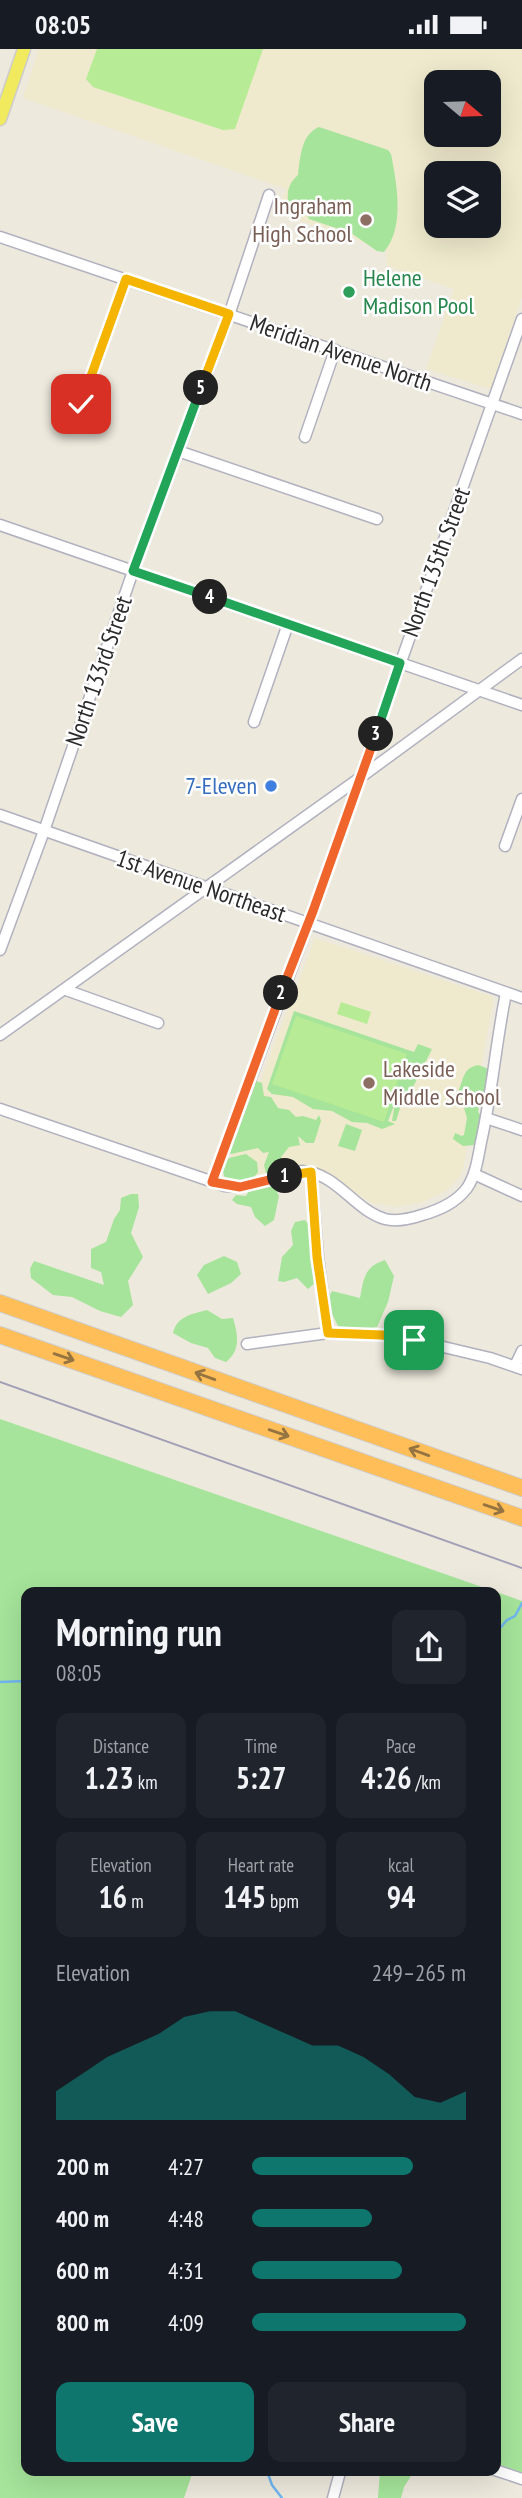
<!DOCTYPE html>
<html lang="en">
<head>
<meta charset="utf-8">
<style>
  body { margin:0; font-family:"PT Sans Narrow",sans-serif; background:#20242c; color:#f1f3f6; height:100vh; display:flex; flex-direction:column; font-size:26px; white-space:nowrap }
  * { box-sizing:border-box; margin:0 }
  p { font-size:23px; color:#9ea1a6 }
  .icon { flex:none; width:38px; height:38px; fill:none; stroke:currentColor; stroke-width:2; stroke-linecap:round; stroke-linejoin:round }
  .map { position:relative; flex:1; overflow:hidden }
  .drawer { position:absolute; left:21px; top:1538px; width:480px; height:889px; display:flex; flex-direction:column; background:#171b24; border-radius:14px; box-shadow:0 7px 28px #0002 }
  .drawer>* { flex:none }
  .needle { width:46px; rotate:109deg }
  .tools { position:absolute; left:424px; top:21px; display:grid; gap:14px }
  .tools a { display:grid; place-items:center; width:77px; height:77px; border-radius:14px; background:#171b24; box-shadow:0 7px 28px #0002; font-size:35px }
  .pin { position:absolute; display:grid; place-items:center; width:60px; height:60px; color:#fff; margin:-30px; border-radius:14px; box-shadow:0 4px 10px #0006 }
  .km { position:absolute; width:35px; height:35px; margin:-18px; border-radius:50%; background:#222; color:#fff; font-size:19px; line-height:35px; text-align:center }
  .round { display:grid; place-items:center; flex:none; width:74px; height:74px; border-radius:14px; background:#20242c }
  .summary { display:flex; align-items:center; justify-content:space-between; height:119px; padding:0 35px }
  h1 { font-size:38px; font-weight:800; line-height:52px }
  .figures { display:grid; grid-template-columns:repeat(3,1fr); gap:10px; height:119px; padding:7px 35px }
  .figures div { display:grid; align-content:center; border-radius:14px; background:#20242c; text-align:center }
  .figures b { font-size:30px; font-weight:800 }
  .figures small { font-size:19px; font-weight:400 }
  .figures p { font-size:19px }
  .chart { height:196px; padding:14px 35px }
  .chart p { display:flex; justify-content:space-between }
  .chart svg { width:100%; height:126px; margin-top:7px; fill:#0f766e; opacity:.7 }
  .primary-button { display:flex; gap:14px; margin-top:auto; padding:14px 35px }
  .primary-button a { flex:1; height:80px; border-radius:14px; background:#0f766e; color:#fff; font-size:28px; font-weight:800; line-height:80px; text-align:center }
  .primary-button a+a { background:#20242c; color:#f1f3f6 }
  ul { padding:0 35px; list-style:none; font-size:23px }
  li { display:grid; grid-template-columns:112px 84px 1fr; align-items:center; height:52px }
  li i { height:18px; border-radius:9px; background:#0f766e }
  .status { display:flex; justify-content:space-between; align-items:center; height:49px; padding:0 35px; background:#171b24; direction:ltr }
  .status svg { height:19px; fill:currentColor }
  .map>svg:first-child { display:block }
  .education { fill:#efeacd; fill-rule:evenodd }
  .green { fill:#a5e49a }
  .pitch { fill:#b7eb95 }
  .lines { fill:none; stroke-linecap:round; stroke-linejoin:round }
  .stream { stroke:#70b6ef; stroke-width:2.5 }
  .minor-casing { stroke:#b1b1bf; stroke-width:13 }
  .major-casing { stroke:#ccc; stroke-width:15 }
  .highway-casing { stroke:#ccc; stroke-width:18 }
  .minor { stroke:#fff; stroke-width:10 }
  .major { stroke:#f1ea5e; stroke-width:12 }
  .highway { stroke:#ffbe57; stroke-width:16 }
  .tram { stroke:#a1a0b6; stroke-width:2 }
  .oneway { stroke:#957441 }
  .split-1-casing { stroke:#fff; stroke-width:14 }
  .split-2-casing { stroke:#fff; stroke-width:14 }
  .split-3-casing { stroke:#fff; stroke-width:14 }
  .split-4-casing { stroke:#fff; stroke-width:14 }
  .split-5-casing { stroke:#fff; stroke-width:14 }
  .split-6-casing { stroke:#fff; stroke-width:14 }
  .split-1 { stroke:#f5b400; stroke-width:9 }
  .split-2 { stroke:#f0652b; stroke-width:9 }
  .split-3 { stroke:#f0652b; stroke-width:9 }
  .split-4 { stroke:#22a559; stroke-width:9 }
  .split-5 { stroke:#22a559; stroke-width:9 }
  .split-6 { stroke:#f5b400; stroke-width:9 }
  .education-dot { fill:#8d6e63; stroke:#fff; stroke-width:2.5 }
  .leisure-dot { fill:#2e9e5b; stroke:#fff; stroke-width:2.5 }
  .shop-dot { fill:#3f7fe0; stroke:#fff; stroke-width:2.5 }
  .labels { text-anchor:middle; stroke-width:5; stroke-linejoin:round; paint-order:stroke }
  .education-label { font-size:24px; fill:#785e54; stroke:#fff; text-anchor:end }
  .leisure-label { font-size:24px; fill:#27864d; stroke:#fff; text-anchor:start }
  .street-label { font-size:24px; fill:#2b2b2b; stroke:#fff }
  .shop-label { font-size:24px; fill:#366cbe; stroke:#fff; text-anchor:end }
</style>
</head>
<body>
<div class="status"><b>08:05</b><svg viewBox="0 0 49 12"><path d="M0 12V9h3v3zM5 12V6h3v6zM10 12V3h3v9zM15 12V0h3v12zM26 1h20v11H26zM47 4h2v5h-2z"/></svg></div>
<div class="map">
<svg width="522" height="2449" viewBox="0 0 522 2449">
  <rect width="100%" height="100%" fill="#ede9dd"/>
  <g class="education">
    <path d="M39,0H522V248L491,340L426,320L454,240L387,217L386,201L278,164L286,140L23,49ZM436,33H488V86H436ZM436,124H488V177H436Z"/>
    <polygon points="315,889 494,948 463,1121 458,1130 446,1142 423,1153 399,1158 371,1154 328,1126 253,1130 225,1124"/>
  </g>
  <g class="green">
    <path d="M319,78L388,101L391,105C397,136 405,178 384,203L377,202L351,184L309,170L303,157L288,153C287,141 289,134 298,126C300,110 301,85 319,78Z"/>
    <polygon points="294,962 414,1003 418,995 432,1000 407,1050 401,1056 396,1072 392,1072 395,1054 388,1072 395,1075 382,1080 367,1074 352,1073 332,1062 313,1060 293,1048 272,1045 267,1040"/>
    <path d="M478,1016L489,1020C491,1029 483,1035 486,1045L482,1050L460,1048L458,1043C464,1029 463,1019 478,1016Z"/>
    <polygon points="256,1032 262,1034 264,1047 271,1048 278,1059 289,1061 296,1068 303,1067 316,1071 319,1066 321,1072 314,1094 306,1094 298,1087 300,1096 289,1098 281,1108 285,1113 283,1121 274,1125 266,1124 264,1116 269,1103 263,1104 258,1099 231,1105 226,1100 252,1034"/>
    <polygon points="476,1054 479,1057 478,1063 481,1066 475,1096 463,1097 453,1090 455,1084 462,1087 464,1086 467,1069 464,1059"/>
    <polygon points="346,1075 362,1081 355,1102 338,1097"/>
    <polygon points="246,1105 257,1113 258,1123 251,1132 234,1135 224,1127 222,1116 229,1109"/>
    <polygon points="261,1134 273,1135 279,1147 274,1171 265,1177 255,1168 251,1158 237,1155 232,1151 236,1146 246,1147 250,1140"/>
    <polygon points="131,1145 138,1145 139,1158 131,1184 143,1208 128,1232 133,1256 121,1268 100,1262 72,1248 53,1246 31,1229 30,1220 34,1212 104,1236 101,1223 91,1219 91,1200 106,1193 114,1170 120,1161 121,1149"/>
    <polygon points="305,1171 313,1181 315,1234 308,1240 297,1229 284,1233 278,1232 282,1208 293,1196 291,1182 295,1173"/>
    <polygon points="224,1207 237,1213 241,1225 231,1234 208,1245 197,1226 204,1216"/>
    <path d="M385,1211L394,1227L388,1253L377,1278L360,1281L338,1277L332,1265L329,1248L332,1242L360,1249C364,1229 364,1218 385,1211Z"/>
    <path d="M207,1261L222,1270L233,1269C238,1286 241,1301 226,1313L215,1309L208,1299L191,1294L173,1284C177,1267 192,1265 207,1261Z"/>
    <polygon points="0,1370 522,1552 522,2429 495,2422 495,1544 26,1544 26,2422 193,2422 184,2449 0,2449"/>
    <polygon points="380,2422 414,2422 404,2438 401,2449 378,2449"/>
  </g>
  <g class="pitch">
    <polygon points="97,0 263,0 235,80 223,81 93,38 86,30"/>
    <polygon points="341,953 371,963 367,975 337,965"/>
    <polygon points="296,967 407,1005 384,1073 272,1035"/>
  </g>
  <g class="lines">
    <g class="stream">
      <polyline points="495,1585 507,1571 515,1567 522,1554"/>
      <polyline points="0,1633 26,1632"/>
      <polyline points="267,2422 272,2436 282,2449"/>
    </g>
    <g class="minor-casing">
      <g id="minor">
        <polyline points="0,188 522,365"/>
        <polyline points="81,355 126,231"/>
        <polyline points="305,388 335,301"/>
        <polyline points="178,402 377,470"/>
        <polyline points="0,476 522,656"/>
        <polyline points="254,673 288,575"/>
        <polyline points="0,766 522,949"/>
        <polyline points="505,797 522,750"/>
        <polyline points="0,901 44,782 133,522 229,266 269,146"/>
        <polyline points="66,941 158,974"/>
        <polyline points="0,986 361,728 522,610"/>
        <path d="M0,1060L225,1137L240,1138L302,1122C337,1124 354,1161 385,1170C397,1173 410,1170 422,1166C439,1161 456,1154 467,1139C476,1126 478,1108 481,1093C492,1044 496,993 506,944"/>
        <polyline points="486,1069 522,1081"/>
        <polyline points="311,1123 318,1208 328,1284"/>
        <polyline points="474,1125 522,1147"/>
        <polyline points="212,1133 313,862 522,270"/>
        <polyline points="247,1295 328,1284 382,1286 414,1291 490,1309 522,1320"/>
        <polyline points="515,1317 522,1302"/>
        <polyline points="495,2421 522,2430"/>
        <polyline points="333,2449 339,2427"/>
      </g>
    </g>
    <g class="major-casing">
      <polyline id="major" points="0,70 24,0"/>
    </g>
    <g class="highway-casing">
      <g id="highway">
        <polyline points="0,1254 522,1439"/>
        <polyline points="0,1286 522,1469"/>
      </g>
    </g>
    <use href="#minor" class="minor"/>
    <use href="#major" class="major"/>
    <use href="#highway" class="highway"/>
    <polyline class="tram" points="0,1333 522,1519"/>
  </g>
  <defs><path id="oneway-shaft" d="M-6 0H5M1.5-3L5.5 0L1.5 3" fill="none" stroke-width="1.6" stroke-linecap="round" stroke-linejoin="round" transform="scale(1.75)"/></defs>
  <g class="oneway">
    <use href="#oneway-shaft" transform="translate(64 1308) rotate(19)"/>
    <use href="#oneway-shaft" transform="translate(205 1327) rotate(-160)"/>
    <use href="#oneway-shaft" transform="translate(279 1384) rotate(19)"/>
    <use href="#oneway-shaft" transform="translate(419 1403) rotate(-160)"/>
    <use href="#oneway-shaft" transform="translate(494 1459) rotate(19)"/>
  </g>
  <g class="lines">
    <g class="split-1-casing">
      <polyline id="split-1" points="285,1127 311,1123 317,1208 328,1284 382,1286 414,1291"/>
    </g>
    <g class="split-2-casing">
      <polyline id="split-2" points="281,944 212,1133 240,1138 285,1127"/>
    </g>
    <g class="split-3-casing">
      <polyline id="split-3" points="281,944 313,862 376,685"/>
    </g>
    <g class="split-4-casing">
      <polyline id="split-4" points="210,548 400,614 376,685"/>
    </g>
    <g class="split-5-casing">
      <polyline id="split-5" points="201,339 133,522 210,548"/>
    </g>
    <g class="split-6-casing">
      <polyline id="split-6" points="81,355 126,230 229,265 201,339"/>
    </g>
    <use href="#split-1" class="split-1"/>
    <use href="#split-2" class="split-2"/>
    <use href="#split-3" class="split-3"/>
    <use href="#split-4" class="split-4"/>
    <use href="#split-5" class="split-5"/>
    <use href="#split-6" class="split-6"/>
  </g>
  <g class="education-dot">
    <circle cx="366" cy="171" r="7"/>
    <circle cx="369" cy="1034" r="7"/>
  </g>
  <circle class="leisure-dot" cx="349" cy="243" r="7"/>
  <circle class="shop-dot" cx="271" cy="737" r="7"/>
  <g class="labels">
    <g class="education-label">
      <text x="352" y="165">Ingraham<tspan x="352" dy="28">High School</tspan></text>
      <text x="383" y="1028" text-anchor="start">Lakeside<tspan x="383" dy="28">Middle School</tspan></text>
    </g>
    <g class="leisure-label">
      <text x="363" y="237">Helene<tspan x="363" dy="28">Madison Pool</tspan></text>
    </g>
    <g class="street-label">
      <text transform="translate(341 304) rotate(19)" y="8">Meridian Avenue North</text>
      <text transform="translate(436 513) rotate(-70)" y="8">North 135th Street</text>
      <text transform="translate(99 622) rotate(-71)" y="8">North 133rd Street</text>
      <text transform="translate(201 837) rotate(19)" y="8">1st Avenue Northeast</text>
    </g>
    <g class="shop-label">
      <text x="257" y="745">7-Eleven</text>
    </g>
  </g>
</svg>
<div class="tools">
<a><svg class="needle" viewBox="-14 -14 28 28"><path d="M0-13l5 13h-10z" fill="#e53935"/><path d="M0 13l5-13h-10z" fill="#9ea1a6"/></svg></a>
<a><svg class="icon" aria-label="layers" viewBox="0 0 24 24"><path d="M12 4l9 5-9 5-9-5zM3 14l9 5 9-5"/></svg></a>
</div>
<div class="pin" style="left:414px;top:1291px;background:#1e9e55"><svg class="icon" aria-label="arrive" viewBox="0 0 24 24"><path d="M6 21V4h12l-3 4 3 4H6"/></svg></div>
<div class="pin" style="left:81px;top:355px;background:#d93025"><svg class="icon" aria-label="check" viewBox="0 0 24 24"><path d="M5 12l5 5 9-10"/></svg></div>
<b class="km" style="left:285px;top:1127px">1</b>
<b class="km" style="left:281px;top:944px">2</b>
<b class="km" style="left:376px;top:685px">3</b>
<b class="km" style="left:210px;top:548px">4</b>
<b class="km" style="left:201px;top:339px">5</b>
<section class="drawer">
<div class="summary"><div><h1>Morning run</h1><p>08:05</p></div><a class="round"><svg class="icon" aria-label="share" viewBox="0 0 24 24"><path d="M12 15V3M7 8l5-5 5 5M5 13v7h14v-7"/></svg></a></div>
<div class="figures">
<div><p>Distance</p><b>1.23<small> km</small></b></div>
<div><p>Time</p><b>5:27</b></div>
<div><p>Pace</p><b>4:26<small> /km</small></b></div>
</div>
<div class="figures">
<div><p>Elevation</p><b>16<small> m</small></b></div>
<div><p>Heart rate</p><b>145<small> bpm</small></b></div>
<div><p>kcal</p><b>94</b></div>
</div>
<div class="chart"><p><span>Elevation</span>249–265 m</p>
<svg viewBox="0 0 160 44" preserveAspectRatio="none"><path d="M0 44V34L10 28L20 22L30 18L40 14L50 8L60 6L70 6L80 10L90 14L100 18L110 18L120 22L130 28L140 36L150 38L160 34V44z"/></svg>
</div>
<ul>
<li><b>200 m</b>4:27<i style="width:75%"></i></li>
<li><b>400 m</b>4:48<i style="width:56%"></i></li>
<li><b>600 m</b>4:31<i style="width:70%"></i></li>
<li><b>800 m</b>4:09<i style="width:100%"></i></li>
</ul>
<div class="primary-button"><a>Save</a><a>Share</a></div>
</section>
</div>
</body>
</html>
